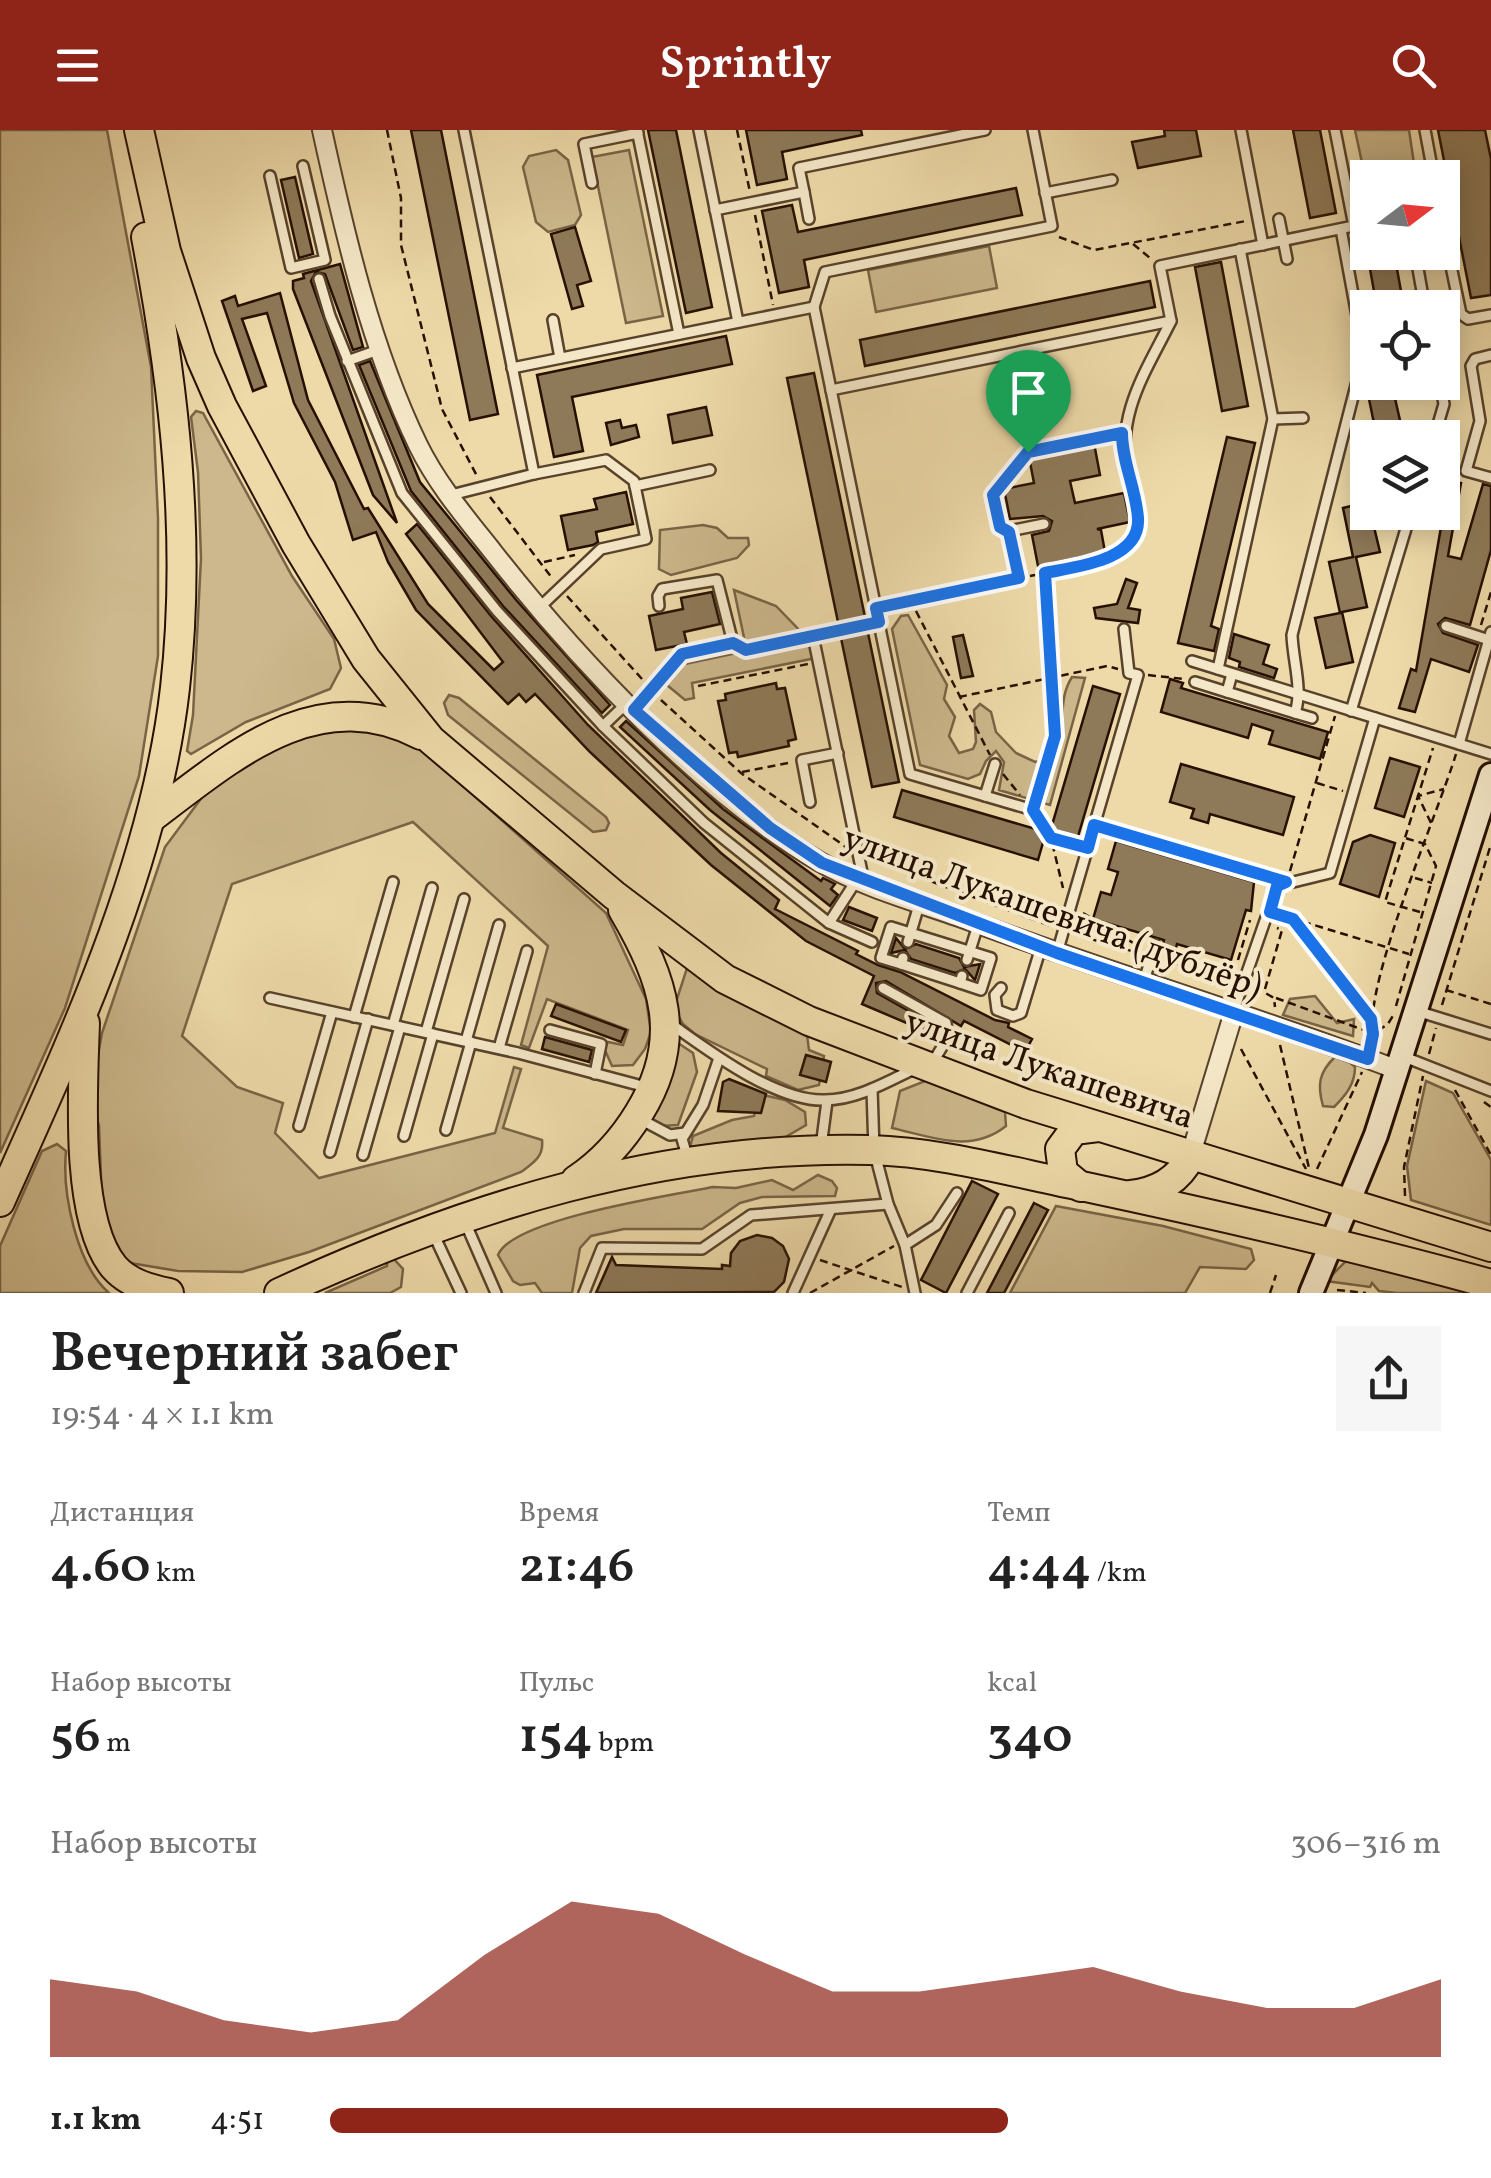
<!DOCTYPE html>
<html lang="ru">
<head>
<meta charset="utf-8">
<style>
  body { margin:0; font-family:Vollkorn,serif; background:#f6f6f6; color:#222; height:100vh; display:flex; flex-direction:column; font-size:38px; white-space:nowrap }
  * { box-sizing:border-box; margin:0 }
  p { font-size:32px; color:#767676 }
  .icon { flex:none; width:55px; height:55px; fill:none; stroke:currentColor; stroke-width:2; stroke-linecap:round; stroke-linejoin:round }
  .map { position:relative; height:1163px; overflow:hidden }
  .details { display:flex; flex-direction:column; background:#fff; flex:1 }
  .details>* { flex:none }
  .needle { width:65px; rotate:74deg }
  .tools { position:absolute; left:1350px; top:30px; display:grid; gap:20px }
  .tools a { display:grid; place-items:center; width:110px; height:110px; border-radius:0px; background:#fff; box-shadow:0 5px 25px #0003; font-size:50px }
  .pin { position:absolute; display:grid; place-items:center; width:85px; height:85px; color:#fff; margin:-102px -42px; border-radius:50% 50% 50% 0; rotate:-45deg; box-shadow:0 0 10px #0007 }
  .pin .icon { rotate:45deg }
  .round { display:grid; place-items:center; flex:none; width:105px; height:105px; border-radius:0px; background:#f6f6f6 }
  .overview { display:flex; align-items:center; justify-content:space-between; height:170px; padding:0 50px }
  h1 { font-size:55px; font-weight:600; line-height:75px }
  .metrics { display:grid; grid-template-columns:repeat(3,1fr); gap:15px; height:170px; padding:10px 50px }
  .metrics div { display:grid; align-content:center }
  .metrics b { font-size:50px; font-weight:600 }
  .metrics small { font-size:28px; font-weight:400 }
  .metrics p { font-size:28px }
  .chart { height:280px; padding:20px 50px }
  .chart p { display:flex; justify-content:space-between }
  .chart svg { width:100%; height:180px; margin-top:10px; fill:#8f2418; opacity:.7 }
  ul { padding:0 50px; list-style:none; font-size:32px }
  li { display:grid; grid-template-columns:160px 120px 1fr; align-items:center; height:75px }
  li i { height:25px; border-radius:12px; background:#8f2418 }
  header { display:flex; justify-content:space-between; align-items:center; height:130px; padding:0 50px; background:#8f2418; color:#fff; font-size:45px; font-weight:600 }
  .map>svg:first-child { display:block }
  .green { fill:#ccb88c; stroke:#796446; stroke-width:2.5 }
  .building { fill:#8e7958; stroke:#261001; stroke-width:2.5 }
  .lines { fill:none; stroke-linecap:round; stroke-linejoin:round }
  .lane-casing { stroke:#58422b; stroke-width:14 }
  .street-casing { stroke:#58422b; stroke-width:22 }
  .secondary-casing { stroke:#261001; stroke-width:28 }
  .primary-casing { stroke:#261001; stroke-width:32 }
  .path { stroke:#261001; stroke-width:2.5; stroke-dasharray:8 5; stroke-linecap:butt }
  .lane { stroke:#f4e7c7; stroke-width:9 }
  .street { stroke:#f4e7c7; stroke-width:18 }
  .secondary { stroke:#f4e7c7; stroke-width:22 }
  .primary { stroke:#eedaa9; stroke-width:28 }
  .route-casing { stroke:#fff; stroke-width:20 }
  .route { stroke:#1a73e8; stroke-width:12 }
  .labels { text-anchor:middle; stroke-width:8; stroke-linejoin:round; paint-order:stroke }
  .street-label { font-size:35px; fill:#261001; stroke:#f4e7c7 }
</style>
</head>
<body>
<header><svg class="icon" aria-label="menu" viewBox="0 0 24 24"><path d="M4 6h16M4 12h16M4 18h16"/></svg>Sprintly<svg class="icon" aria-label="search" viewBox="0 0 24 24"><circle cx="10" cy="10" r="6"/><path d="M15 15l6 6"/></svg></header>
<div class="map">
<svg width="1491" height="1163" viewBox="0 0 1491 1163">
  <rect width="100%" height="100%" fill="#eedaa9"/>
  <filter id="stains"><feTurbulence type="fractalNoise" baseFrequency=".002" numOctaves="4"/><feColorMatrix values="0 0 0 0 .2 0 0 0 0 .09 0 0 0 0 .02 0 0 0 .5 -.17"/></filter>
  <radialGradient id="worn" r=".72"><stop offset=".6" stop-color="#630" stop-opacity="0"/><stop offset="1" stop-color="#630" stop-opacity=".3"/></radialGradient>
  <g class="green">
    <polygon points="0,0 107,0 151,237 158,388 158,526 139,646 65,878 0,1023"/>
    <polygon points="1355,0 1409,0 1416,47 1368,48 1367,56"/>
    <polygon points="556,20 568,30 581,85 575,95 548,102 536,92 523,37 529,26"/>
    <polygon points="629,20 663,186 626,193 592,27"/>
    <polygon points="989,116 997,158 876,182 868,140"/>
    <polygon points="196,281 203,283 292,446 334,509 341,538 330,559 246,592 191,624 187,621 193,585 201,428 198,342 191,287"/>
    <polygon points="703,395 717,398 728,408 748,408 749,415 737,428 671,445 659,439 660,400"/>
    <polygon points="734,460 776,476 804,505 746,517"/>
    <path d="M908,485L947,555L944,569L955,587L949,606L959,623L973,619L976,612L974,580L980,574L991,582L996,602L1016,623L1035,632L1048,629C1072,598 1054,576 1072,547L1085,548L1050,675L999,660L1004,632L996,621L986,631L980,644L968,649L920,635L892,499L901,486Z"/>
    <polygon points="812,507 816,528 692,553 694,568 685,570 667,555 685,534"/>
    <polygon points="449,565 459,568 606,687 609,693 606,700 593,702 448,585 444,573"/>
    <path d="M366,595L414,612L606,783L646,869L651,902L645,919L633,935L612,936L604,918L608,912L623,915L628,900L547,869L529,918L521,915L548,816L413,692L232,754L182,906L237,957L283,973L275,1003L319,1048L495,1003L514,937L521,939L503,998L542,1010C544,1027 533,1033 521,1042L309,1122L242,1142L178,1141L130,1133L114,1119L103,1099L99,996L92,967L95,941L102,903L165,717L203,666L248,634L310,603Z"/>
    <polygon points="688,835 807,905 809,920 824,926 819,955 798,960 766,946 767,939 695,904 683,894 674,878"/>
    <polygon points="1315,866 1337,893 1354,889 1353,906 1283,885 1290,869"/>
    <polygon points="678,913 693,923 697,942 678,995 661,996 648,989"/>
    <path d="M1335,927L1346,929L1355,937C1355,954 1346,965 1334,977L1323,976C1317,955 1319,942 1335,927Z"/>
    <path d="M925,951L1005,982L1006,996C971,1024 932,1007 892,998L900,961Z"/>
    <polygon points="1426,951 1453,963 1491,1030 1491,1095 1411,1070 1407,1036"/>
    <polygon points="759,964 785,970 805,982 806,995 782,1009 698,1020 690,1017 693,1006 732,990 754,986"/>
    <path d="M57,1014L66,1021C62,1063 76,1134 109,1163H0V1116L42,1021Z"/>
    <path d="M818,1045L832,1051L837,1058L835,1066L762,1067L740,1073L702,1099H624L591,1106L580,1118L572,1163H542L535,1153L520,1155L513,1151L498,1125C512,1089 672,1065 713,1057L736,1058L772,1050L793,1060Z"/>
    <polygon points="1056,1076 1163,1096 1251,1119 1254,1130 1246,1139 1200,1137 1185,1163 1010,1163"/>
    <polygon points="392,1127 403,1139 401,1157 390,1163 325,1163 387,1136 387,1128"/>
    <polygon points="1348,1129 1491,1163 1397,1163 1379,1161 1372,1153 1370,1157 1326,1151"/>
  </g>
  <g class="building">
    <polygon points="411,0 441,0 498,284 470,290"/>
    <polygon points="648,0 676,0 712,177 686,183"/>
    <polygon points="746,0 861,0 862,5 782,22 787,49 757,55"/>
    <polygon points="1164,0 1196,0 1201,26 1138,38 1132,12 1165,6"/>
    <polygon points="1293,0 1320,0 1336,83 1310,88"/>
    <polygon points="1438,0 1485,0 1491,29 1491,165 1471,168"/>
    <polygon points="295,47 313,124 299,128 281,50"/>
    <polygon points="1016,58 1022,85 804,130 809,157 779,163 762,81 792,75 798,102"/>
    <polygon points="575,97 591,151 577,155 583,176 572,179 551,104"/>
    <polygon points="1367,122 1394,122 1404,178 1377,178"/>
    <polygon points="1221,132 1248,276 1222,281 1195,137"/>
    <polygon points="340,134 363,217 353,220 325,144 316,142 311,151 397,393 373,365 293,159 293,151 304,148 303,144"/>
    <polygon points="1150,151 1155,177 865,236 860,210"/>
    <polygon points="280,163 308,270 364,379 368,378 428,474 494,540 503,532 406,404 417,394 491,486 588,595 721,723 779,770 775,779 858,821 856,824 878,835 900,842 995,890 1009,893 1008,897 1032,909 1025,922 964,891 961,896 886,851 876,853 877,863 939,898 937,906 862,874 874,846 806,811 711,735 590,622 535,564 526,572 519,564 508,574 416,480 388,432 376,402 353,410 335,352 294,273 267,183 242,189 266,256 253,261 222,171 235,166 238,176"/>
    <polygon points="726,206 732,234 572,267 583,321 554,327 537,245"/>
    <polygon points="370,231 420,352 517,471 610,575 602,583 503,476 411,361 359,235"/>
    <polygon points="814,243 865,487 838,492 787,248"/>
    <polygon points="1394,264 1404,308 1377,308 1369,269"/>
    <polygon points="706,277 712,305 673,313 668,285"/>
    <polygon points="620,290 622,298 636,295 639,307 611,315 606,293"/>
    <polygon points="1227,307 1255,313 1211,496 1219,499 1214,521 1178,513"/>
    <polygon points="1094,313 1100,345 1070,351 1075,373 1124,363 1130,392 1097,399 1101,400 1105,422 1038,436 1032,405 1049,401 1052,391 1043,386 1010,389 1004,359 1034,353 1029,327"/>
    <polygon points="1449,351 1461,353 1448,426 1461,429 1483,354 1491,356 1491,420 1470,495 1445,488 1438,494 1443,503 1478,515 1469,542 1431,529 1415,582 1399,578 1411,539 1416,541"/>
    <polygon points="626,362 633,394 596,402 598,412 593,415 568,420 561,386 597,379 594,369"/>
    <polygon points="1368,372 1380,422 1356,427 1367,477 1342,482 1353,532 1326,538 1315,488 1340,483 1329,432 1353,427 1343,378"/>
    <polygon points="1126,449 1137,453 1128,478 1140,480 1138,493 1096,488 1094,478 1117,474"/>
    <polygon points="712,462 720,494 684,502 687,514 656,520 649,486 683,479 681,468"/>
    <polygon points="868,503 899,652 872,657 841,508"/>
    <polygon points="1234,504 1269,515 1263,534 1277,539 1274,548 1239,537 1240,532 1229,528"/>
    <polygon points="963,505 973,546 961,548 953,507"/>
    <polygon points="1170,549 1183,553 1181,558 1328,602 1320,629 1269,614 1273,601 1252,594 1248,608 1161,582"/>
    <polygon points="776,553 777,559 785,558 796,609 788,611 789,616 738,627 737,622 729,623 718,571 726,570 725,564"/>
    <polygon points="1093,556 1120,564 1077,710 1050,702"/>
    <polygon points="626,591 723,679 821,751 823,748 835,754 831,759 838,765 830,776 710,680 620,597"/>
    <polygon points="1390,628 1420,637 1404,687 1375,678"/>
    <polygon points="1181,634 1294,667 1283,705 1210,684 1208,693 1191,688 1194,679 1170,672"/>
    <polygon points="902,660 1046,702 1038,730 894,687"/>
    <polygon points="1370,705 1395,713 1379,767 1340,754 1353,712"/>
    <polygon points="1116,711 1254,752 1251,781 1246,780 1231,830 1177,814 1174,826 1161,822 1164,810 1093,789 1101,762 1111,765 1118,742 1108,739"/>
    <polygon points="849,777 877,788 872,801 843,790"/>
    <polygon points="896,808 905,819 916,814 959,828 964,837 980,834 975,850 965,839 955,843 911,829 905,820 891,823"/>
    <polygon points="556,874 626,900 621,912 551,886"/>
    <polygon points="545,907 592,920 589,932 542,919"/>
    <polygon points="806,925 831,932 826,952 800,945"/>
    <polygon points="729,949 766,964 761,983 718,981 723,952"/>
    <polygon points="972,1051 998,1064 946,1163 921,1150"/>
    <polygon points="1034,1073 1048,1080 1004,1163 987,1163"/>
    <polygon points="757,1105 772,1108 783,1116 789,1129 784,1152 774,1162 596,1163 612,1127 616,1135 722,1139 722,1135 730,1136 731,1123 740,1111"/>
  </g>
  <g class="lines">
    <g class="lane-casing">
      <g id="lane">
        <polyline points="637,0 679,204"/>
        <polyline points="699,0 738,192"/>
        <polyline points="1033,0 1052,96 825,142 814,177 910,644 1033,680"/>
        <polyline points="1241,0 1263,115"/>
        <polyline points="1335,0 1354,96"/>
        <polyline points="1425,0 1434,48"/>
        <polyline points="270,46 291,138 325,130 303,36"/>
        <polyline points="592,53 584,14 638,3"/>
        <polyline points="804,62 809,89"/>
        <polyline points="1045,63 1112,50"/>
        <polyline points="715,80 804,62 799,38 985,0"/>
        <polyline points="1279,89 1287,129"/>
        <polyline points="1442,93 1461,184 1468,189 1491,185"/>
        <polyline points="1415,122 1425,178"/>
        <polyline points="319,149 330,186 402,363 497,481 603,596 704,693 829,793 872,812"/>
        <polyline points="553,190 560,228"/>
        <polyline points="1491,225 1475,229 1471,236 1480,291 1466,341 1491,348"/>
        <polyline points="347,231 381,219"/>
        <polyline points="512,238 814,177"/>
        <polyline points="831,260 1171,191 1160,136 1368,93"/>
        <polyline points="1273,289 1303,288"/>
        <polyline points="1434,308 1444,274 1440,252"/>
        <polyline points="534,344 606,330 634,351 646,409 601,419 540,477"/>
        <path d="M1128,349C1115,285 1144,245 1171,191"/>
        <polyline points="635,356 710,340"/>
        <polyline points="451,365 534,344 464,0"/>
        <polyline points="876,478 1019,448 1009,401 1044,394"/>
        <polyline points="1446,496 1489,510"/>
        <polyline points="1192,531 1491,624"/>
        <polyline points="1218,539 1273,289 1240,119"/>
        <path d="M1232,544L1227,562L1295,583C1303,559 1293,532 1292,505L1364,224L1341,99"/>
        <polyline points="1195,552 1227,562"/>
        <polyline points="634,580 682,524 733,513 717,450 662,459 658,466 659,476"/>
        <polyline points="1351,581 1411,382"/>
        <polyline points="1295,583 1312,588"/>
        <polyline points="603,596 626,574"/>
        <polyline points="1459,614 1491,502"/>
        <polyline points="985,666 995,634"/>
        <polyline points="810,672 802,630 838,623"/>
        <polyline points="864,752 813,506 879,492"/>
        <polyline points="829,793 856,751"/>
        <polyline points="908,812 919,775"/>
        <polyline points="1057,823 1138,545 1129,543 1124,499"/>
        <polyline points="903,828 901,834 960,853 962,846"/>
        <polyline points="967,830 978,795"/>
        <polyline points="901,834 881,828 891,797 991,828 981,860 960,853"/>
        <polyline points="1144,851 1155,815"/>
        <polyline points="883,858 946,893 948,907 933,932"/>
        <polyline points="1001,858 995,865 997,880 1013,886 1021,883 1041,817"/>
        <polyline points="270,868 518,923 646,957"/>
        <polyline points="1234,880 1277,756 1330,743 1375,588"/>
        <polyline points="1417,881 1491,904"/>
        <polyline points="354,887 393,752"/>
        <path d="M671,894C709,921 776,972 825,970C856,970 887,952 914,939"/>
        <polyline points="393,895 432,758"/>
        <polyline points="550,900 601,914 595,944"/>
        <polyline points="426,902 464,769"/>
        <polyline points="466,911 499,795"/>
        <polyline points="499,918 527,821"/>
        <polyline points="1402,926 1491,961"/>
        <polyline points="872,959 874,1020 888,1074 905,1115 915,1163"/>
        <polyline points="642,990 670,1005 685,1003"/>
        <polyline points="299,996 332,882"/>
        <polyline points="446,1000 471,912"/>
        <polyline points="404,1006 433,904"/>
        <polyline points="821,1017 827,971"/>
        <polyline points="330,1022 368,889"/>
        <polyline points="363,1025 400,897"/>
        <polyline points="688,1029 682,1009 703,975 719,928"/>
        <polyline points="465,1092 496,1163"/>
        <polyline points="434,1105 461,1163"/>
        <polyline points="905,1115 936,1095 957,1063"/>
        <polyline points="584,1163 602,1118 702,1119 751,1085 888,1074"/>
        <polyline points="793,1163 831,1079"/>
        <polyline points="967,1163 1009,1083"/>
      </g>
    </g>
    <g class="street-casing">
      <g id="street">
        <path d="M322,0C345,105 371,218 418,315C437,354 466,388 493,422C577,529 702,663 820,732C866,759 921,773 970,791C1112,844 1257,886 1398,940"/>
        <polyline points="1190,1027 1234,882"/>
      </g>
    </g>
    <g class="secondary-casing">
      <polyline id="secondary" points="1311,1163 1376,1005 1491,645"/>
    </g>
    <g class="primary-casing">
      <g id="primary">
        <polyline points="139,0 166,121 201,228 222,276 296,414 366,529 431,610 614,765 725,849 809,891 1026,974 1491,1117"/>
        <path d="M151,688C232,627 316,551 421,605"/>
        <path d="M85,893C83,955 74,1089 114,1137C128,1153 149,1159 169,1163"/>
        <path d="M576,1050C603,1032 622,1011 639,983C685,909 664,850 623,780"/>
        <polyline points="1081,1057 1063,1042 1060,1019 1074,1000 1098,997"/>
        <path d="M1131,1065C1157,1062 1178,1051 1190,1027"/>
        <path d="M0,1072C72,911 155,735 175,558C192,408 174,255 146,107"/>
        <path d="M279,1163C465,1077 662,1015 870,1020C943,1022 1015,1043 1086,1057C1222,1086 1357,1117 1491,1154"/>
      </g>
    </g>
    <g class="path">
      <polyline points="387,0 401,68 401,115 442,279 478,348"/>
      <polyline points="737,0 750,62"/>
      <polyline points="755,85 773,175"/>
      <polyline points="1059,107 1094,120 1246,91"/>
      <polyline points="1133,114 1150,128"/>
      <polyline points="490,367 552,448"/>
      <polyline points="1000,396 993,365 1028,322 1111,305"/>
      <polyline points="544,432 575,425"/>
      <path d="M1030,446C1074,437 1119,438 1139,391L1131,360"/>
      <polyline points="567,466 642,549"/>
      <polyline points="916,481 990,625"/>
      <polyline points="1481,495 1491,462"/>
      <polyline points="742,518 802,508"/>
      <polyline points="1148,545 1184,549"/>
      <polyline points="698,556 808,534"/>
      <polyline points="959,567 1107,536 1118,539"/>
      <polyline points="661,570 741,643 846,717"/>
      <polyline points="742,642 788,633"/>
      <polyline points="1003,644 1020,665"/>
      <polyline points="1317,653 1343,661"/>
      <polyline points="1036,669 1055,606 1045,443"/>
      <polyline points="1040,691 1051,708 1063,758"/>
      <polyline points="1431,693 1418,666 1444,659"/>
      <polyline points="1106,699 1271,747"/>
      <polyline points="1051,708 1077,715"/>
      <polyline points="871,729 1051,796"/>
      <polyline points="1290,741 1335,586"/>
      <polyline points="1415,748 1432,753"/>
      <polyline points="1420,782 1385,772 1433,618"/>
      <polyline points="1083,783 1140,817"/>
      <polyline points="1278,784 1409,824"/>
      <polyline points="1294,790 1369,887"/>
      <polyline points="1077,805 1142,824"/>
      <polyline points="1164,830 1233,851"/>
      <polyline points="1238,830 1250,790"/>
      <polyline points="1255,857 1274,868 1275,877"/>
      <polyline points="1265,859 1282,800 1277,798"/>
      <polyline points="1446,860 1491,874"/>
      <polyline points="1276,868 1372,903"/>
      <polyline points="1442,875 1491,714"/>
      <polyline points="1396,876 1436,736 1425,714 1405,708"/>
      <path d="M1373,904C1364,853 1438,683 1456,624"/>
      <polyline points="1372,911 1373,904 1388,894 1394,884"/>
      <polyline points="1280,915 1309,1038"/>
      <polyline points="1241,919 1306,1039"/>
      <polyline points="1429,924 1436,898"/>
      <polyline points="1455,960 1491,1025"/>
      <polyline points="1484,972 1491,977"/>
      <polyline points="1317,1039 1362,942"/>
      <polyline points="1405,1066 1404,1037 1423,946"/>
      <polyline points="820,1130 902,1157"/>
      <polyline points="1337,1160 1366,1163"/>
      <polyline points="810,1163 894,1116"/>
      <polyline points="1270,1163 1276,1145"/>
    </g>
    <use href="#lane" class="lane"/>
    <use href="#street" class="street"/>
    <use href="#secondary" class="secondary"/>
    <use href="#primary" class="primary"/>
  </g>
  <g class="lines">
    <g class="route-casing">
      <path id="route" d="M1122,303C1122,332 1136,359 1138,388C1141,431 1074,437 1045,443L1055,606L1033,680L1051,708L1088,718L1094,695L1286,752L1277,756L1270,782L1293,789L1371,889L1373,904L1368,929L1057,823L822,733L770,698L634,580L682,524L733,513L746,520L879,492L876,478L1019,448L1009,402L1000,397L993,365L1028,322Z"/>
    </g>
    <use href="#route" class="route"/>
  </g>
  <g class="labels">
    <g class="street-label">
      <text transform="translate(1053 781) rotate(20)" y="12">улица Лукашевича (дублёр)</text>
      <text transform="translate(1050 938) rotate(19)" y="12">улица Лукашевича</text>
    </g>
  </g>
  <rect width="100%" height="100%" filter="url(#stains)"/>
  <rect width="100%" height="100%" fill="url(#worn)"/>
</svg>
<div class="tools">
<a><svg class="needle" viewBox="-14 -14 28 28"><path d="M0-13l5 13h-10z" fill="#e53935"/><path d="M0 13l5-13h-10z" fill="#767676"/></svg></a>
<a><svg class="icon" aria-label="locate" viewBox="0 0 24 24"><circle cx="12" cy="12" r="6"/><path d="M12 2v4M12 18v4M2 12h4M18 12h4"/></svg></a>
<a><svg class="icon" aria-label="layers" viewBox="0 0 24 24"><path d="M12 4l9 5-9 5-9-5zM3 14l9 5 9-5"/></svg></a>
</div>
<div class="pin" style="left:1028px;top:322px;background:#1e9e55"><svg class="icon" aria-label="arrive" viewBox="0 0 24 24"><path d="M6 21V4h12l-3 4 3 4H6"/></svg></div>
</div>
<section class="details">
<div class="overview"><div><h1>Вечерний забег</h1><p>19:54 · 4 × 1.1 km</p></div><a class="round"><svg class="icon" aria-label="share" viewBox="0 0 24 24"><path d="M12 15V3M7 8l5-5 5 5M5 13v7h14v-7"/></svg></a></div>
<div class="metrics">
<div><p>Дистанция</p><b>4.60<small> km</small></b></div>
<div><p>Время</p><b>21:46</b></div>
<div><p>Темп</p><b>4:44<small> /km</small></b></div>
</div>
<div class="metrics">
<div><p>Набор высоты</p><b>56<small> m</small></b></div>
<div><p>Пульс</p><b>154<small> bpm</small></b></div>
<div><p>kcal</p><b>340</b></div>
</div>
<div class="chart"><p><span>Набор высоты</span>306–316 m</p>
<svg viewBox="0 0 160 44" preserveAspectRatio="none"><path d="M0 44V25L10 28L20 35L30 38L40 35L50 19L60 6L70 9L80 19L90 28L100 28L110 25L120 22L130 28L140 32L150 32L160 25V44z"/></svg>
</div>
<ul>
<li><b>1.1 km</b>4:51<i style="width:61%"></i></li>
</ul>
</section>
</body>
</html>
